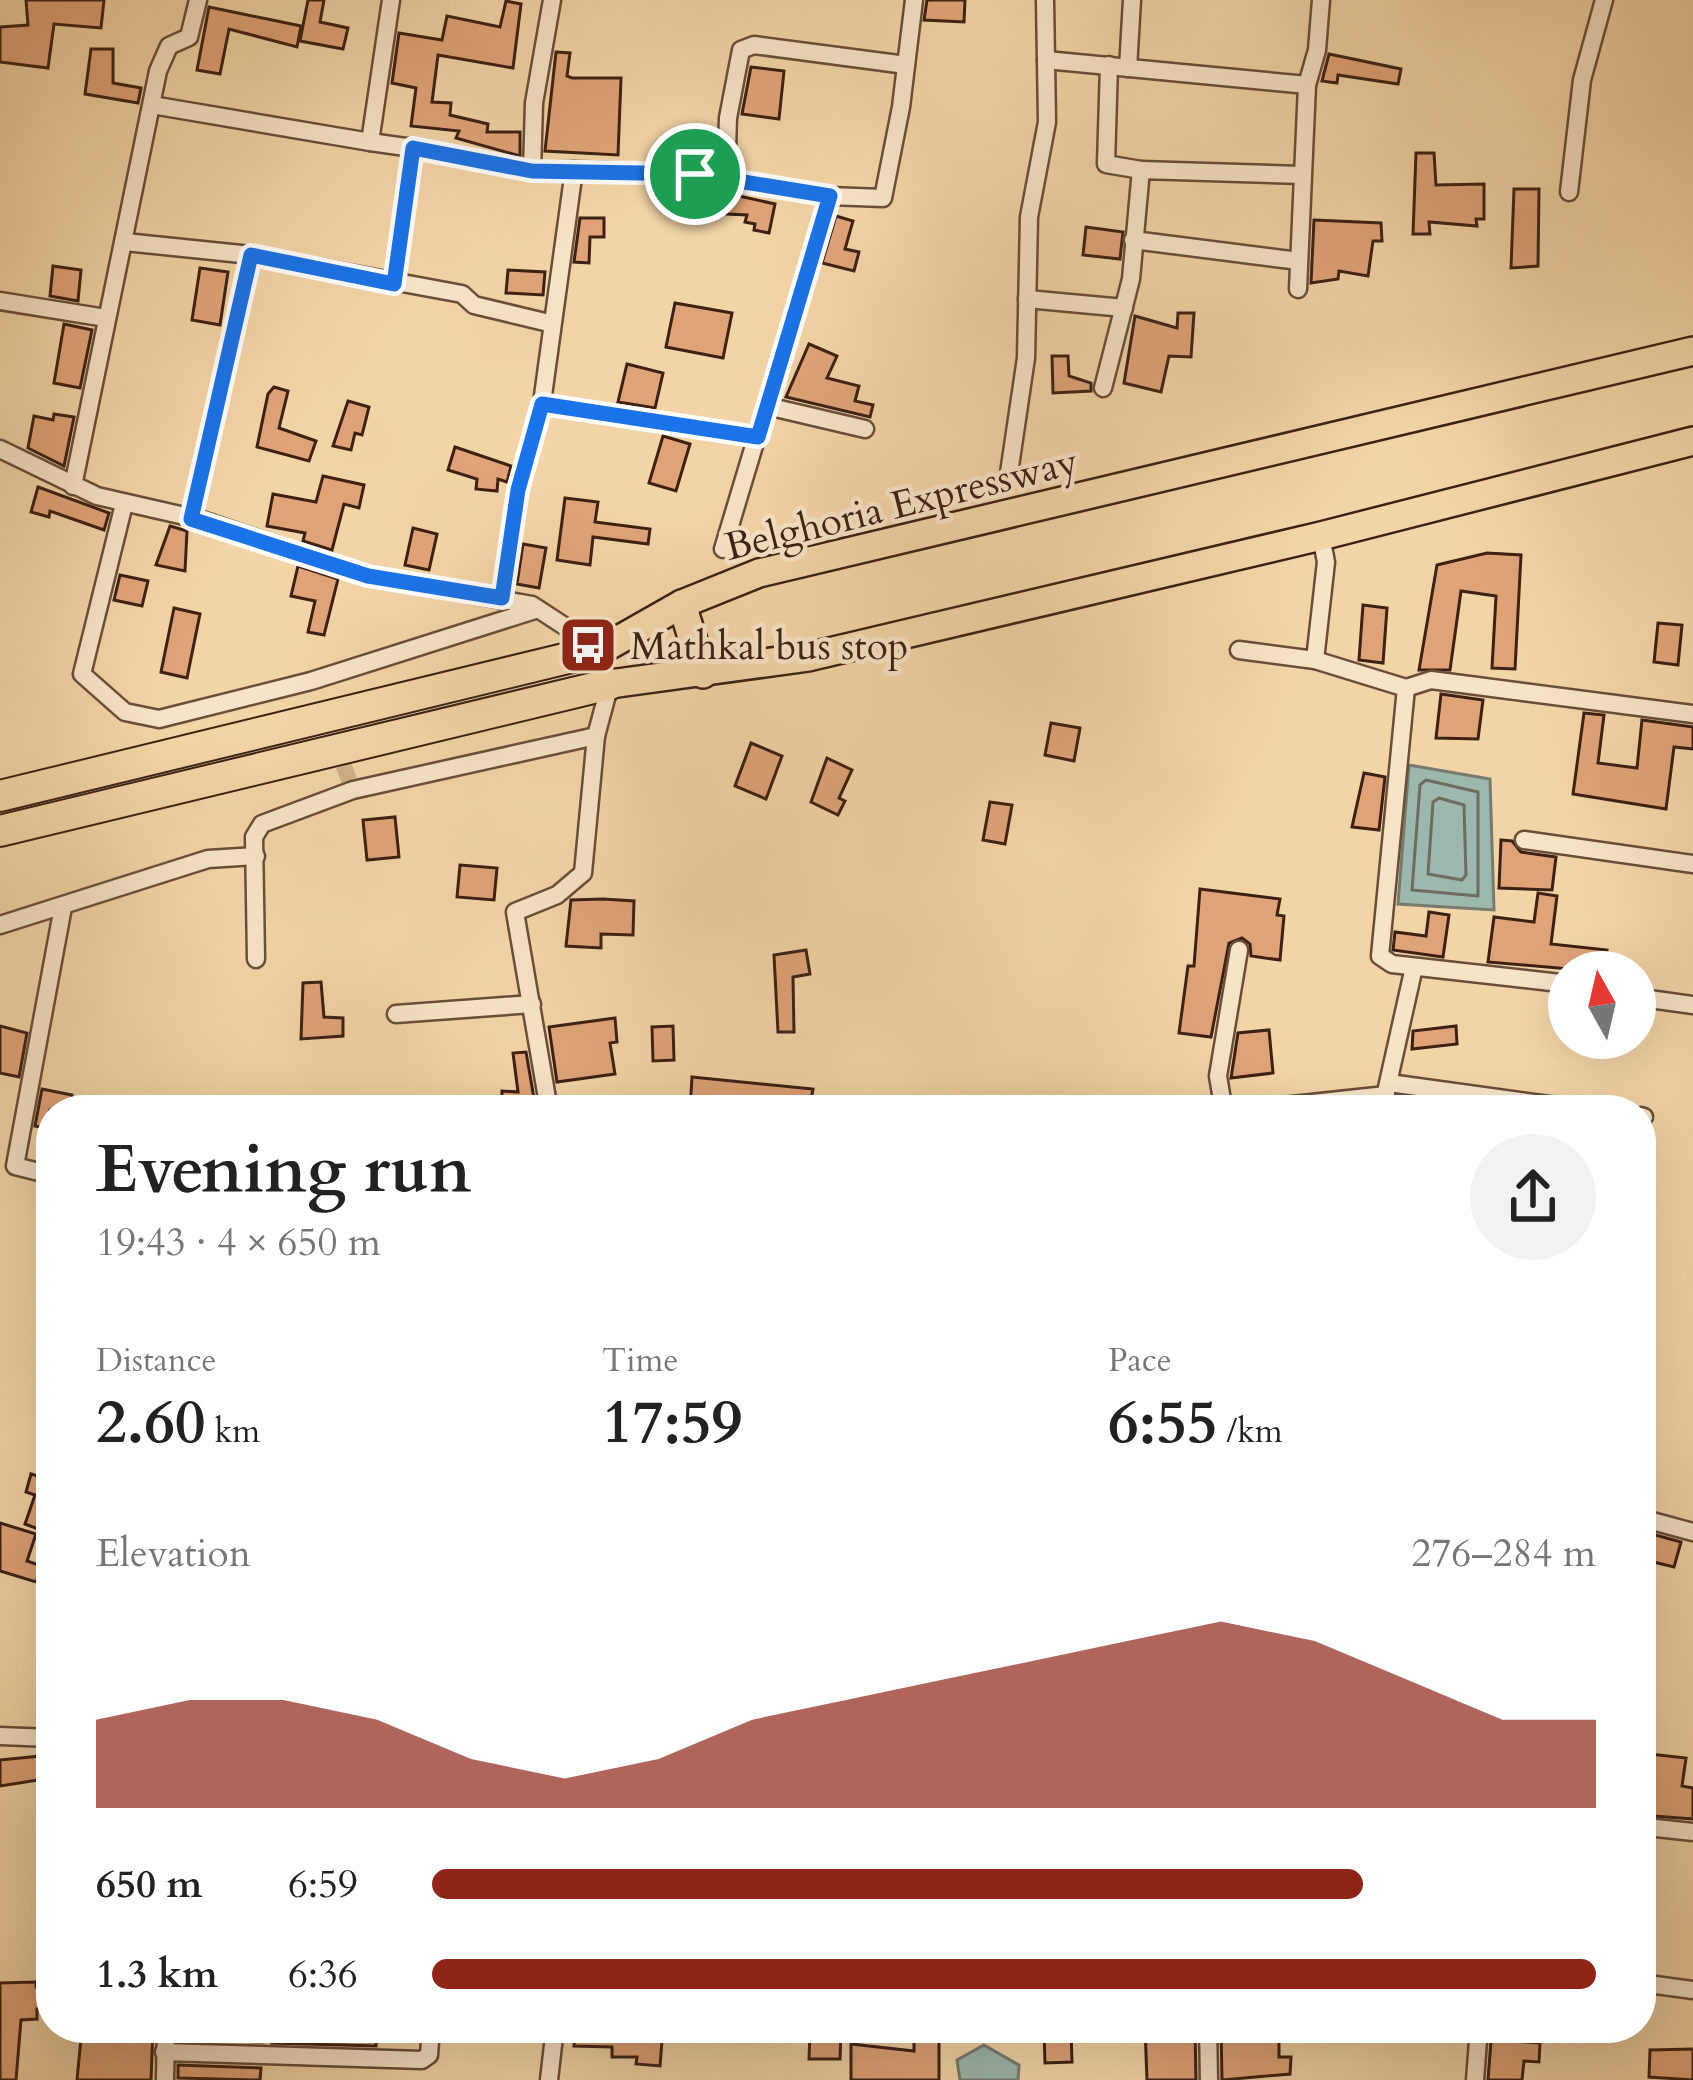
<!DOCTYPE html>
<html lang="en">
<head>
<meta charset="utf-8">
<style>
  body { margin:0; font-family:Cardo,serif; background:#f2f2f2; color:#222; height:100vh; display:flex; flex-direction:column; font-size:45px; white-space:nowrap }
  * { box-sizing:border-box; margin:0 }
  p { font-size:39px; color:#767676 }
  .icon { flex:none; width:66px; height:66px; fill:none; stroke:currentColor; stroke-width:2; stroke-linecap:round; stroke-linejoin:round }
  .map { position:relative; flex:1; overflow:hidden }
  .drawer { position:absolute; left:36px; top:1095px; width:1620px; height:948px; display:flex; flex-direction:column; background:#fff; border-radius:48px; box-shadow:0 12px 48px #0002 }
  .drawer>* { flex:none }
  .needle { width:78px; rotate:352deg }
  .tools { position:absolute; left:1548px; top:951px; display:grid; gap:24px }
  .tools a { display:grid; place-items:center; width:108px; height:108px; border-radius:50%; background:#fff; box-shadow:0 12px 48px #0002; font-size:60px }
  .pin { position:absolute; display:grid; place-items:center; width:102px; height:102px; color:#fff; margin:-51px; border:6px solid #fff; border-radius:50%; box-shadow:0 3px 12px #0007 }
  .round { display:grid; place-items:center; flex:none; width:126px; height:126px; border-radius:63px; background:#f2f2f2 }
  .overview { display:flex; align-items:center; justify-content:space-between; height:204px; padding:0 60px }
  h1 { font-size:66px; font-weight:700; line-height:90px }
  .metrics { display:grid; grid-template-columns:repeat(3,1fr); gap:18px; height:204px; padding:12px 60px }
  .metrics div { display:grid; align-content:center }
  .metrics b { font-size:60px; font-weight:700 }
  .metrics small { font-size:33px; font-weight:400 }
  .metrics p { font-size:33px }
  .chart { height:336px; padding:24px 60px }
  .chart p { display:flex; justify-content:space-between }
  .chart svg { width:100%; height:216px; margin-top:12px; fill:#8f2418; opacity:.7 }
  ul { padding:0 60px; list-style:none; font-size:39px }
  li { display:grid; grid-template-columns:192px 144px 1fr; align-items:center; height:90px }
  li i { height:30px; border-radius:15px; background:#8f2418 }
  .map>svg:first-child { display:block }
  .water { fill:#9cb7ac; stroke:#767b6f; stroke-width:3 }
  .lines { fill:none; stroke-linecap:round; stroke-linejoin:round }
  .shore { stroke:#6c6c60; stroke-width:3 }
  .building { fill:#e0a378; stroke:#3c2114; stroke-width:3 }
  .minor-tunnel { stroke:#ceb08a; stroke-width:16; stroke-dasharray:16 8; stroke-linecap:butt }
  .minor-casing { stroke:#6a4e39; stroke-width:21 }
  .trunk-casing { stroke:#3c2114; stroke-width:32 }
  .motorway-casing { stroke:#3c2114; stroke-width:34 }
  .minor { stroke:#f7e3c6; stroke-width:16 }
  .trunk { stroke:#f3d4a7; stroke-width:27 }
  .motorway { stroke:#f3d4a7; stroke-width:30 }
  .route-casing { stroke:#fff; stroke-width:24 }
  .route { stroke:#1a73e8; stroke-width:15 }
  .labels { text-anchor:middle; stroke-width:9; stroke-linejoin:round; paint-order:stroke }
  .street-label { font-size:39px; fill:#3c2114; stroke:#f7e3c6 }
  .poi-label { font-size:39px; fill:#3c2114; stroke:#f7e3c6; text-anchor:start }
</style>
</head>
<body>
<div class="map">
<svg width="1693" height="2080" viewBox="0 0 1693 2080">
  <rect width="100%" height="100%" fill="#f3d4a7"/>
  <filter id="stains"><feTurbulence type="fractalNoise" baseFrequency=".00167" numOctaves="4"/><feColorMatrix values="0 0 0 0 .2 0 0 0 0 .09 0 0 0 0 .02 0 0 0 .5 -.17"/></filter>
  <radialGradient id="worn" r=".72"><stop offset=".6" stop-color="#630" stop-opacity="0"/><stop offset="1" stop-color="#630" stop-opacity=".3"/></radialGradient>
  <g class="water">
    <polygon points="1409,765 1490,779 1494,910 1398,904"/>
    <polygon points="984,2045 1019,2065 1018,2080 960,2080 957,2060"/>
  </g>
  <g class="lines">
    <g class="shore">
      <polygon points="1426,780 1478,792 1478,896 1412,890 1420,785"/>
      <polygon points="1439,798 1464,805 1466,875 1462,880 1428,874 1433,802"/>
    </g>
  </g>
  <g class="building">
    <polygon points="26,0 104,0 101,28 54,24 48,68 0,62 0,27 28,25"/>
    <polygon points="308,0 324,0 320,22 348,28 343,49 300,41"/>
    <polygon points="927,0 965,0 964,22 924,20"/>
    <polygon points="506,1 521,4 513,68 438,55 432,102 451,103 450,115 488,124 487,132 520,132 520,156 456,138 459,131 411,126 416,88 392,83 399,33 442,40 447,16 500,27"/>
    <polygon points="209,7 301,26 297,47 229,29 220,74 197,70"/>
    <polygon points="91,49 113,49 113,83 141,88 138,103 85,94"/>
    <polygon points="556,52 570,53 567,76 572,78 621,78 618,155 545,151"/>
    <polygon points="1329,54 1401,69 1398,84 1338,75 1337,83 1322,81"/>
    <polygon points="751,67 784,71 779,119 742,114"/>
    <polygon points="1416,153 1434,153 1436,185 1484,184 1484,219 1476,219 1477,226 1429,222 1430,234 1413,234"/>
    <polygon points="707,189 775,204 769,233 754,230 755,224 745,222 747,215 727,214 727,208 684,207 684,191"/>
    <polygon points="1514,189 1539,189 1538,266 1511,268"/>
    <polygon points="836,216 853,221 845,249 859,252 854,271 822,263"/>
    <polygon points="580,218 604,218 604,237 590,237 589,263 574,262"/>
    <polygon points="1314,220 1381,223 1382,241 1373,241 1368,276 1339,271 1338,279 1311,283"/>
    <polygon points="1086,227 1123,232 1120,259 1083,255"/>
    <polygon points="53,266 81,270 78,301 50,296"/>
    <polygon points="200,268 228,272 220,325 192,320"/>
    <polygon points="508,270 545,272 543,295 506,293"/>
    <polygon points="675,303 732,313 723,358 666,347"/>
    <polygon points="1178,313 1194,313 1191,357 1169,356 1161,392 1124,383 1135,316 1177,328"/>
    <polygon points="64,324 92,330 80,388 54,383"/>
    <polygon points="809,344 837,356 827,378 859,386 855,401 873,405 870,417 786,397"/>
    <polygon points="1052,356 1068,356 1069,376 1091,383 1091,391 1053,393"/>
    <polygon points="627,364 663,373 655,408 618,402"/>
    <polygon points="274,387 288,391 279,428 316,441 309,461 257,447 268,394"/>
    <polygon points="348,401 369,407 362,435 355,433 351,450 333,446"/>
    <polygon points="54,414 74,417 64,466 28,448 34,416 53,420"/>
    <polygon points="663,436 690,444 676,491 649,483"/>
    <polygon points="455,447 511,466 507,482 498,479 497,491 476,489 477,479 448,470"/>
    <polygon points="323,476 364,485 359,508 344,504 332,550 303,541 305,533 267,526 273,494 316,502"/>
    <polygon points="38,487 109,513 104,530 50,511 49,517 31,512"/>
    <polygon points="565,498 598,502 595,522 650,529 648,544 593,537 590,565 557,560"/>
    <polygon points="170,526 187,531 185,571 156,565"/>
    <polygon points="413,528 437,534 429,570 405,565"/>
    <polygon points="523,544 546,548 539,588 517,584"/>
    <polygon points="1487,553 1521,555 1515,669 1492,668 1496,596 1461,591 1450,670 1419,670 1437,565"/>
    <polygon points="298,566 338,579 324,635 308,632 315,601 291,596"/>
    <polygon points="120,575 148,581 142,606 114,600"/>
    <polygon points="1363,605 1387,608 1383,663 1359,660"/>
    <polygon points="174,608 200,614 187,678 161,672"/>
    <polygon points="1658,623 1682,625 1678,665 1654,662"/>
    <polygon points="1441,694 1483,700 1478,739 1436,738"/>
    <polygon points="1584,713 1604,715 1598,763 1637,768 1642,720 1693,727 1693,749 1674,747 1666,809 1573,794"/>
    <polygon points="1051,723 1080,728 1074,761 1045,755"/>
    <polygon points="751,743 782,756 766,799 735,786"/>
    <polygon points="827,758 852,770 839,798 845,801 838,815 811,802"/>
    <polygon points="1364,773 1385,777 1379,830 1352,827"/>
    <polygon points="990,802 1012,805 1005,844 983,840"/>
    <polygon points="395,817 399,857 367,860 363,820"/>
    <polygon points="1501,840 1512,841 1521,852 1556,857 1552,890 1499,888"/>
    <polygon points="460,865 497,868 494,900 457,897"/>
    <polygon points="1200,889 1280,899 1277,915 1284,916 1280,960 1251,956 1250,944 1242,938 1229,943 1211,1037 1179,1033 1188,966 1194,966"/>
    <polygon points="1538,893 1557,896 1551,944 1607,950 1604,972 1488,962 1494,917 1534,922"/>
    <polygon points="603,899 634,901 633,935 601,934 601,948 566,946 571,900"/>
    <polygon points="1429,912 1449,915 1443,957 1393,950 1395,932 1426,936"/>
    <polygon points="806,950 810,974 793,977 794,1032 778,1032 774,955"/>
    <polygon points="321,982 324,1017 343,1018 343,1036 301,1039 303,983"/>
    <polygon points="615,1018 617,1042 610,1043 615,1074 557,1082 549,1027"/>
    <polygon points="0,1026 27,1033 19,1077 0,1073"/>
    <polygon points="673,1026 674,1060 653,1061 652,1027"/>
    <polygon points="1456,1026 1457,1044 1412,1049 1413,1031"/>
    <polygon points="1269,1030 1273,1073 1231,1078 1238,1033"/>
    <polygon points="526,1052 536,1110 502,1110 502,1091 518,1092 513,1053"/>
    <polygon points="692,1077 813,1089 809,1110 690,1110"/>
    <polygon points="42,1089 72,1095 71,1110 50,1110 46,1128 35,1126"/>
    <polygon points="48,1456 51,1500 41,1530 25,1524 35,1495 26,1492 31,1474 41,1477"/>
    <polygon points="0,1523 36,1534 27,1561 42,1566 36,1582 0,1571"/>
    <polygon points="1641,1531 1681,1542 1674,1567 1641,1559"/>
    <polygon points="1641,1753 1686,1758 1682,1786 1693,1788 1693,1819 1641,1815"/>
    <polygon points="51,1755 51,1778 0,1786 0,1760"/>
    <polygon points="36,1982 36,1987 51,1987 51,2009 37,2009 37,2019 21,2020 16,2080 0,2080 0,1983"/>
    <polygon points="82,2028 153,2028 151,2080 77,2080"/>
    <polygon points="179,2028 262,2036 262,2042 179,2040"/>
    <polygon points="273,2028 377,2028 376,2046 272,2043"/>
    <polygon points="575,2028 663,2028 660,2066 636,2064 637,2057 612,2057 612,2047 574,2046"/>
    <polygon points="1145,2028 1195,2028 1196,2080 1147,2080"/>
    <polygon points="1221,2028 1279,2032 1279,2057 1291,2057 1290,2074 1222,2080"/>
    <polygon points="1492,2028 1516,2028 1515,2041 1540,2043 1539,2062 1524,2061 1522,2080 1488,2080"/>
    <polygon points="810,2030 841,2030 840,2059 809,2059"/>
    <polygon points="1071,2030 1072,2062 1045,2063 1044,2031"/>
    <polygon points="914,2038 939,2038 939,2080 851,2080 851,2044 914,2051"/>
    <polygon points="1693,2049 1693,2080 1649,2077 1650,2050"/>
    <polygon points="178,2065 261,2068 260,2080 178,2078"/>
  </g>
  <g class="lines">
    <polyline class="minor-tunnel" points="335,743 353,790"/>
    <g class="minor-casing">
      <g id="minor">
        <polyline points="391,0 370,142 413,148 394,284"/>
        <polyline points="552,0 534,103 532,171 574,170"/>
        <polyline points="1046,60 1307,85"/>
        <polyline points="1109,65 1106,164 1141,170"/>
        <polyline points="1128,68 1132,0"/>
        <polyline points="152,105 370,142"/>
        <polyline points="413,148 532,171"/>
        <polyline points="726,179 728,118 741,50 754,45 906,65"/>
        <polyline points="1569,192 1582,80 1604,0"/>
        <polyline points="1133,240 1299,261"/>
        <polyline points="125,242 251,255 462,294 474,305 549,323"/>
        <polyline points="1298,289 1307,85 1317,50 1321,0"/>
        <polyline points="1027,299 1124,308"/>
        <polyline points="0,301 106,318"/>
        <polyline points="1103,388 1131,279 1141,170 1301,175"/>
        <polyline points="542,403 758,437"/>
        <polyline points="767,406 865,429"/>
        <polyline points="0,449 97,496 202,520 367,576 532,605 601,650"/>
        <polyline points="1009,473 1026,358 1029,217 1047,122 1045,0"/>
        <polyline points="73,486 158,71 169,46 189,37 198,0"/>
        <polyline points="124,504 82,674 125,712 159,719 311,681 538,609"/>
        <polyline points="191,519 251,255"/>
        <polyline points="1321,536 1326,562 1315,660 1406,688"/>
        <polyline points="723,549 829,196 883,198 901,107 914,0"/>
        <polyline points="502,598 518,490 542,403 574,170 695,174 829,196"/>
        <polyline points="1239,650 1315,660"/>
        <polyline points="1524,840 1693,864"/>
        <polyline points="0,925 208,859 256,856"/>
        <polyline points="256,959 254,837 262,824 353,790 596,736"/>
        <polyline points="1569,984 1392,964 1380,956 1406,688 1431,680 1693,714"/>
        <polyline points="1635,997 1693,1005"/>
        <polyline points="396,1014 532,1004"/>
        <polyline points="1389,1083 1586,1110"/>
        <polyline points="549,1110 515,912 557,895 583,873 596,736 610,684"/>
        <polyline points="1231,1110 1223,1106 1218,1076 1239,950"/>
        <polyline points="1246,1110 1386,1095"/>
        <polyline points="1382,1110 1414,967"/>
        <polyline points="1641,1116 1644,1117"/>
        <polyline points="51,1175 15,1166 63,907"/>
        <polyline points="1641,1518 1693,1532"/>
        <polyline points="0,1736 51,1738"/>
        <polyline points="1656,1828 1693,1832"/>
        <polyline points="1641,1983 1693,1990"/>
        <polyline points="1208,2028 1209,2080"/>
        <polyline points="164,2052 422,2060 429,2055 431,2028"/>
        <polyline points="165,2080 166,2028"/>
        <polyline points="549,2080 555,2028"/>
        <polyline points="1475,2080 1479,2028"/>
      </g>
    </g>
    <g class="trunk-casing">
      <g id="trunk">
        <polyline points="682,604 703,674"/>
        <polyline points="601,650 682,604 759,573 1693,351"/>
        <polyline points="610,684 808,657 1321,536 1693,441"/>
      </g>
    </g>
    <g class="motorway-casing">
      <g id="motorway">
        <polyline points="0,796 601,650"/>
        <polyline points="0,831 610,684"/>
      </g>
    </g>
    <use href="#minor" class="minor"/>
    <use href="#trunk" class="trunk"/>
    <use href="#motorway" class="motorway"/>
  </g>
  <g class="lines">
    <g class="route-casing">
      <polygon id="route" points="413,148 532,171 695,174 830,196 758,437 542,404 518,490 502,598 368,576 191,519 251,255 394,284"/>
    </g>
    <use href="#route" class="route"/>
  </g>
  <defs>
    <g id="bus-square" transform="scale(3)"><rect x="-9" y="-9" width="18" height="18" rx="4" fill="#8f2418" stroke="#f7e3c6"/><path d="M-5-6H5V4H4V6H2V4H-2V6H-4V4H-5ZM-3.5-4V0h7V-4ZM-3.5 1.2v1.5H-2V1.2ZM2 1.2v1.5H3.5V1.2Z" fill="#fff"/></g>
  </defs>
  <g fill-rule="evenodd">
    <use href="#bus-square" x="588" y="645"/>
  </g>
  <g class="labels">
    <g class="street-label">
      <text transform="translate(901 503) rotate(-14)" y="14">Belghoria Expressway</text>
    </g>
    <g class="poi-label">
      <text x="630" y="659">Mathkal bus stop</text>
    </g>
  </g>
  <rect width="100%" height="100%" filter="url(#stains)"/>
  <rect width="100%" height="100%" fill="url(#worn)"/>
</svg>
<div class="tools">
<a><svg class="needle" viewBox="-14 -14 28 28"><path d="M0-13l5 13h-10z" fill="#e53935"/><path d="M0 13l5-13h-10z" fill="#767676"/></svg></a>
</div>
<div class="pin" style="left:695px;top:174px;background:#1e9e55"><svg class="icon" aria-label="arrive" viewBox="0 0 24 24"><path d="M6 21V4h12l-3 4 3 4H6"/></svg></div>
<section class="drawer">
<div class="overview"><div><h1>Evening run</h1><p>19:43 · 4 × 650 m</p></div><a class="round"><svg class="icon" aria-label="share" viewBox="0 0 24 24"><path d="M12 15V3M7 8l5-5 5 5M5 13v7h14v-7"/></svg></a></div>
<div class="metrics">
<div><p>Distance</p><b>2.60<small> km</small></b></div>
<div><p>Time</p><b>17:59</b></div>
<div><p>Pace</p><b>6:55<small> /km</small></b></div>
</div>
<div class="chart"><p><span>Elevation</span>276–284 m</p>
<svg viewBox="0 0 160 44" preserveAspectRatio="none"><path d="M0 44V26L10 22L20 22L30 26L40 34L50 38L60 34L70 26L80 22L90 18L100 14L110 10L120 6L130 10L140 18L150 26L160 26V44z"/></svg>
</div>
<ul>
<li><b>650 m</b>6:59<i style="width:80%"></i></li>
<li><b>1.3 km</b>6:36<i style="width:100%"></i></li>
</ul>
</section>
</div>
</body>
</html>
